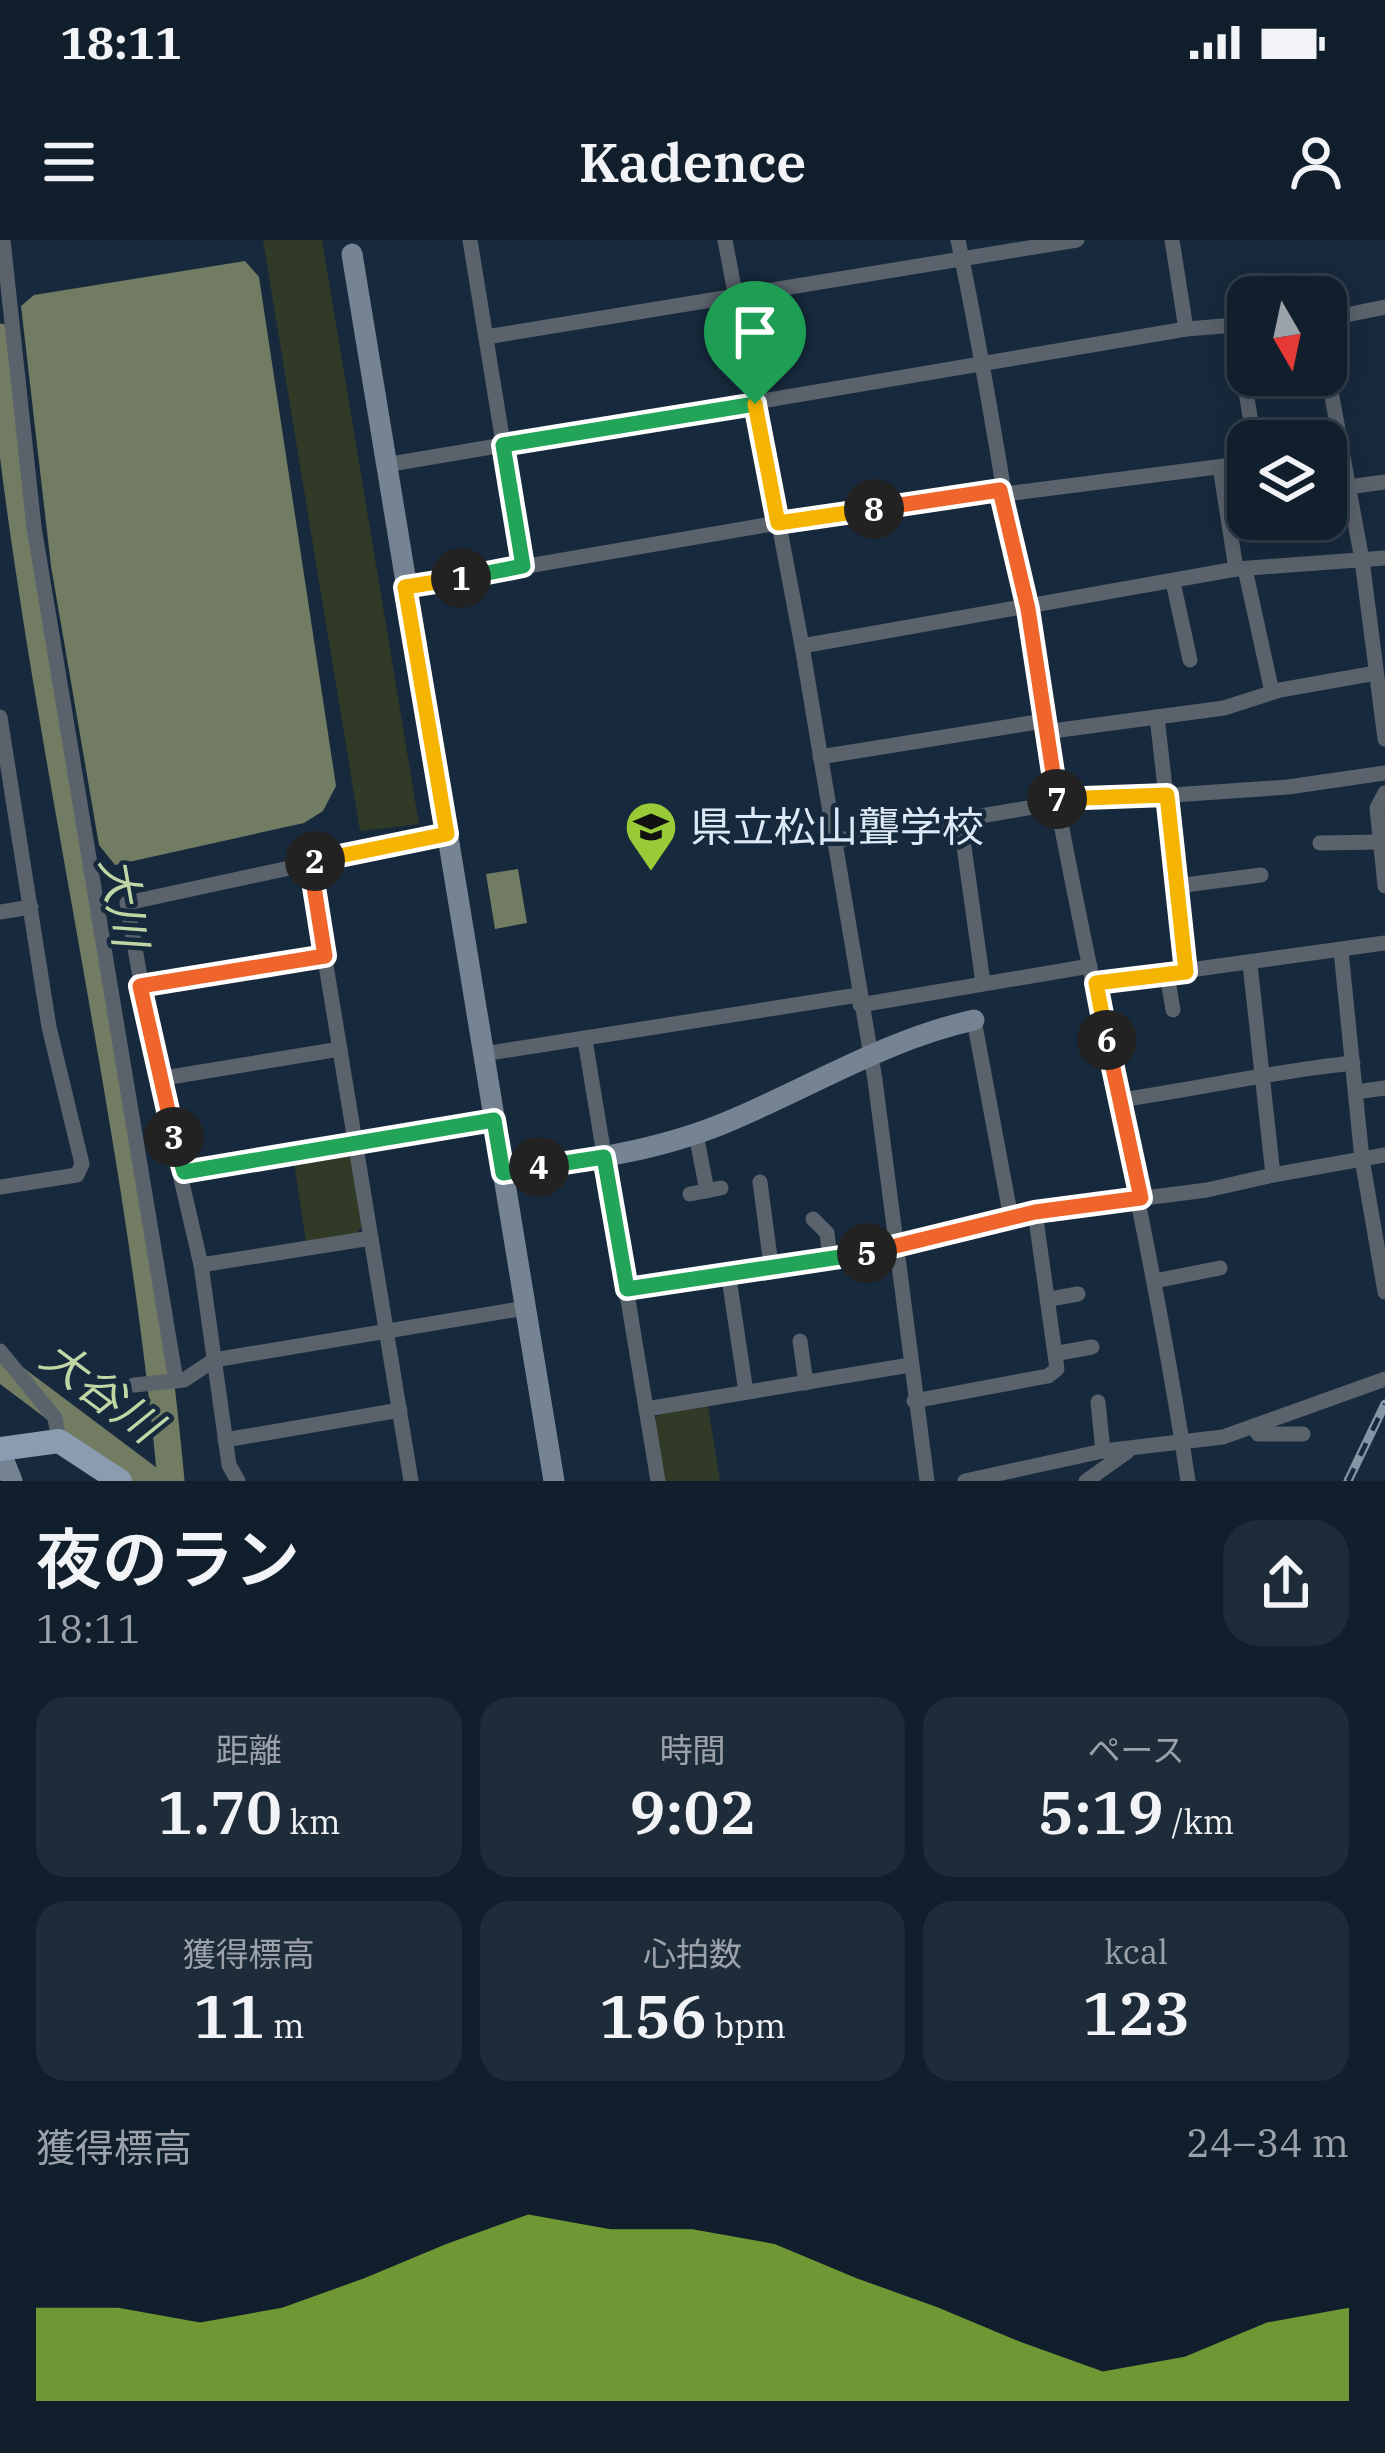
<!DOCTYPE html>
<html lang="ja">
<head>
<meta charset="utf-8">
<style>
  body { margin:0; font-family:"IBM Plex Serif","Noto Sans JP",serif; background:#1e2c39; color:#f1f3f6; height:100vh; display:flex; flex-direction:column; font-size:45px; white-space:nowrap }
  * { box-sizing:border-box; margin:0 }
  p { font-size:39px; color:#9ca2aa }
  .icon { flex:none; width:66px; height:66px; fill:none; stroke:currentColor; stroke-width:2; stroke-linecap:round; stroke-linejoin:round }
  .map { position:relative; height:1241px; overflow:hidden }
  .details { display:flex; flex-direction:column; background:#111f2d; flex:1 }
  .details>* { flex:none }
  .needle { width:78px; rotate:171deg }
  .controls { position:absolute; left:1227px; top:36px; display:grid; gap:24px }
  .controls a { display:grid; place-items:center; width:120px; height:120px; border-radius:24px; background:#111f2d; box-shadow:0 6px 30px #0003,0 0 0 3px #303d49; font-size:60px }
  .pin { position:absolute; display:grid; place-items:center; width:102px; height:102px; color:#fff; margin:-123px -51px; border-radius:50% 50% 50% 0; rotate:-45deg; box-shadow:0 0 12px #0007 }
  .pin .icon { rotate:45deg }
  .km { position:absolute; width:60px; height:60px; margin:-30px; border-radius:50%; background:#222; color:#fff; font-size:33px; line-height:60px; text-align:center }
  .round { display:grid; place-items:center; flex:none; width:126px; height:126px; border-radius:36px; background:#1e2c39 }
  .overview { display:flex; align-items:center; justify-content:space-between; height:204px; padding:0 36px }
  h1 { font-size:66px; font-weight:600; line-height:90px }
  .metrics { display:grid; grid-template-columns:repeat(3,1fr); gap:18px; height:204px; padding:12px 36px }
  .metrics div { display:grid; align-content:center; border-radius:30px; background:#1e2c39; text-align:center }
  .metrics b { font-size:60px; font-weight:600 }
  .metrics small { font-size:33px; font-weight:400 }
  .metrics p { font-size:33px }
  .chart { height:336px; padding:24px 36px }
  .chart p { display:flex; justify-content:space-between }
  .chart svg { width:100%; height:216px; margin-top:12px; fill:#98cb37; opacity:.7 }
  .status { display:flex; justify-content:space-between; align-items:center; height:84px; padding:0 60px; background:#111f2d; direction:ltr }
  .status svg { height:33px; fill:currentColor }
  header { display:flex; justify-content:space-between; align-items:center; height:156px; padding:0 36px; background:#111f2d; font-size:54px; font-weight:600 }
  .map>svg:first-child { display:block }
  .green { fill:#313a26 }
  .water { fill:#717c63 }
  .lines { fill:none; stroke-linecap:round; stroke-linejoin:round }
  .river { stroke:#717c63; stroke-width:27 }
  .street { stroke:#5a626c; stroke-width:15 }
  .secondary { stroke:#768392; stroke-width:21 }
  .primary { stroke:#8b9cb0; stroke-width:24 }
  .rail-casing { stroke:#8594a4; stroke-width:9 }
  .rail { stroke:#17293c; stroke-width:4.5; stroke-dasharray:14; stroke-linecap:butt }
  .split-1-casing { stroke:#fff; stroke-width:24 }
  .split-2-casing { stroke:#fff; stroke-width:24 }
  .split-3-casing { stroke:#fff; stroke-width:24 }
  .split-4-casing { stroke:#fff; stroke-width:24 }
  .split-5-casing { stroke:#fff; stroke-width:24 }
  .split-6-casing { stroke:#fff; stroke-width:24 }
  .split-7-casing { stroke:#fff; stroke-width:24 }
  .split-8-casing { stroke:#fff; stroke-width:24 }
  .split-9-casing { stroke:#fff; stroke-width:24 }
  .split-1 { stroke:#22a559; stroke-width:15 }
  .split-2 { stroke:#f5b400; stroke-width:15 }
  .split-3 { stroke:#f0652b; stroke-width:15 }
  .split-4 { stroke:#22a559; stroke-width:15 }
  .split-5 { stroke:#22a559; stroke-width:15 }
  .split-6 { stroke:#f0652b; stroke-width:15 }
  .split-7 { stroke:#f5b400; stroke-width:15 }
  .split-8 { stroke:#f0652b; stroke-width:15 }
  .split-9 { stroke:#f5b400; stroke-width:15 }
  .labels { text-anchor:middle; stroke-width:9; stroke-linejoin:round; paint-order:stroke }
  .poi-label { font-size:42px; fill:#dde9f6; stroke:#17293c; text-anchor:start }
  .water-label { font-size:45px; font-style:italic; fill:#c0d6a5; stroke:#17293c }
</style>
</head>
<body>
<div class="status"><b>18:11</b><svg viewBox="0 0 49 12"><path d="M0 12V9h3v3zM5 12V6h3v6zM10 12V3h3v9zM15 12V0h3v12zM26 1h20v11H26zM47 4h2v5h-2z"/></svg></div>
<header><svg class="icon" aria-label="menu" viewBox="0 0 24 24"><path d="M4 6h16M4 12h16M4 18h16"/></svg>Kadence<svg class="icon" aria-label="person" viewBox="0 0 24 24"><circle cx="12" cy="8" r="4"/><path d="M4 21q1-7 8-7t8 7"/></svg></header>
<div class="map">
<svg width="1385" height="1241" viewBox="0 0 1385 1241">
  <rect width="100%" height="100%" fill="#17293c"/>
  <g class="green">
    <polygon points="263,0 322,0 419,584 360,591"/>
    <polygon points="346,915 352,920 363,985 356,994 306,1002 294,922"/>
    <polygon points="708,1166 720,1241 664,1241 654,1181 659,1174"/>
  </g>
  <g class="water">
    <polygon points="245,21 259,37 336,546 323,571 304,583 115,625 99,605 51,326 21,66 34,55"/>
    <polygon points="518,629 527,683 495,689 486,634"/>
  </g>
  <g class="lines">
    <g class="river">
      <path d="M0,97C37,481 136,857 171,1241"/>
      <polyline points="0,1127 152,1241"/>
    </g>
    <g class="street">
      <polyline points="3,0 34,287 176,1141"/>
      <polyline points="470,0 523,326"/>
      <polyline points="725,0 802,406 875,840 927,1241"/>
      <path d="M958,0C997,187 1022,376 1057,563C1100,790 1154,1013 1188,1241"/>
      <polyline points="1172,0 1186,89"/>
      <polyline points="1326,79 1385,67"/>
      <polyline points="1235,84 1254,201"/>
      <polyline points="486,97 1077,0"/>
      <polyline points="1326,124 1362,320 1385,499"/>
      <polyline points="385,225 1186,89 1248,84"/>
      <polyline points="1220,227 1236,329"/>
      <polyline points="1348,247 1385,242"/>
      <polyline points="1245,329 1272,452"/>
      <polyline points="1173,342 1190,420"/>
      <polyline points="405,347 778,283 1248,223"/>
      <polyline points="802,406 1236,329 1385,318"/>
      <polyline points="0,477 49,787 82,924 77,935 0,947"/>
      <polyline points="1157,477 1186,732"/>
      <polyline points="1045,492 1224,468 1280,450 1376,433"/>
      <polyline points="820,517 1043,481"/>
      <polyline points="1385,553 1377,568 1385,646"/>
      <polyline points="960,578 983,743"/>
      <polyline points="834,601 1057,563 1288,547 1385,533"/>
      <polyline points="1320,603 1381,602"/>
      <polyline points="309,622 411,1241"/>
      <polyline points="1177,646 1261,635"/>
      <polyline points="0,672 31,667"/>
      <polyline points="1341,711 1362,919 1385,1052"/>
      <polyline points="1167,734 1173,770"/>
      <polyline points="1096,743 1385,703"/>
      <polyline points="140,746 325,715"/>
      <polyline points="860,765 1090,726"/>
      <polyline points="974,780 1011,978"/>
      <polyline points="585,800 658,1241"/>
      <polyline points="483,814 858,755"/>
      <polyline points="158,839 340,809"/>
      <polyline points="1356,852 1385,848"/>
      <path d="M1119,860C1198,849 1274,831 1353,823"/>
      <polyline points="696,894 707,951"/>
      <polyline points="184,932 494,880"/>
      <polyline points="1273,935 1385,915"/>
      <polyline points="760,942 771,1025"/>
      <polyline points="690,954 721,948"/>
      <polyline points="813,979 827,993 830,1019"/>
      <polyline points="201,1025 371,998"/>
      <polyline points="728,1032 746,1152"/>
      <polyline points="1155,1041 1220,1028"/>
      <polyline points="627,1049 838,1019 1035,972 1207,950 1273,935 1250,724"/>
      <polyline points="1050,1059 1078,1054"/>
      <polyline points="800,1101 806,1143"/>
      <polyline points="0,1111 55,1178 59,1201"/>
      <polyline points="1059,1113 1092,1107"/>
      <polyline points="134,1145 184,1140 214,1120 525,1068"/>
      <polyline points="914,1161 1048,1136 1057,1129 1035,972"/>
      <polyline points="1098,1162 1103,1211"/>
      <polyline points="646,1169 910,1125"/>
      <polyline points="1255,1189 1258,1194 1303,1194"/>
      <polyline points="225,1200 400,1170"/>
      <polyline points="238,1241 229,1225 201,1025 158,839 127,663 447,594"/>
      <polyline points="965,1241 1103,1211 1223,1197 1385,1139"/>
      <polyline points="1086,1241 1127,1212"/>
    </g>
    <g class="secondary">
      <polyline points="352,14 554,1241"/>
      <path d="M503,933C579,921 656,912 727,882C809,848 887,799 974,780"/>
      <polyline points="0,1211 12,1241"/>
    </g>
    <polyline class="primary" points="0,1209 59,1201 120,1241"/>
    <g class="rail-casing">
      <polyline id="rail" points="1348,1241 1385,1164"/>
    </g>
    <use href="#rail" class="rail"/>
  </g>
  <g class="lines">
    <g class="split-1-casing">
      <polyline id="split-1" points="461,338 523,326 503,205 755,164"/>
    </g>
    <g class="split-2-casing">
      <polyline id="split-2" points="315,621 447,594 405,347 461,338"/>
    </g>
    <g class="split-3-casing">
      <polyline id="split-3" points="174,897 140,746 325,716 310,622 315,621"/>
    </g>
    <g class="split-4-casing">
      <polyline id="split-4" points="174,897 184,932 494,880 503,933 539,927"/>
    </g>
    <g class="split-5-casing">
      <polyline id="split-5" points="539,927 604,917 627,1049 867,1013"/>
    </g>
    <g class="split-6-casing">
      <polyline id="split-6" points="867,1013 1035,972 1141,958 1107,800"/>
    </g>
    <g class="split-7-casing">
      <polyline id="split-7" points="1057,559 1167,555 1186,732 1096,743 1107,800"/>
    </g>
    <g class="split-8-casing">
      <polyline id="split-8" points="874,269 1000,250 1028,369 1057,559"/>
    </g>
    <g class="split-9-casing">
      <polyline id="split-9" points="755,164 778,283 874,269"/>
    </g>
    <use href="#split-1" class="split-1"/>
    <use href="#split-2" class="split-2"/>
    <use href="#split-3" class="split-3"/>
    <use href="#split-4" class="split-4"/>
    <use href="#split-5" class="split-5"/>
    <use href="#split-6" class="split-6"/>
    <use href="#split-7" class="split-7"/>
    <use href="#split-8" class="split-8"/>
    <use href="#split-9" class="split-9"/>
  </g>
  <defs>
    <g id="school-pin" transform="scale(2.7)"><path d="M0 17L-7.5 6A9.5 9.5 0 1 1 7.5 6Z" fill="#98cb37" stroke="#17293c"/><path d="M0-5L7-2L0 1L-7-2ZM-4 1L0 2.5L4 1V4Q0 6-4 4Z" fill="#111"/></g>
  </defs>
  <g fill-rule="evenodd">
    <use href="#school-pin" x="651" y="587"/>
  </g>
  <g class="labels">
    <g class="poi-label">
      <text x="690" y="602">県立松山聾学校</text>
    </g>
    <g class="water-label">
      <text transform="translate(124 662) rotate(80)" y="16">大川</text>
      <text transform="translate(101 1151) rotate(37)" y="16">大谷川</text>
    </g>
  </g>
</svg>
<div class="controls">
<a><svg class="needle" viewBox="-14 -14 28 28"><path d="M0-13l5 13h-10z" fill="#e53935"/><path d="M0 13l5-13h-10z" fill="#9ca2aa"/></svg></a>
<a><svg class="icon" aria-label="layers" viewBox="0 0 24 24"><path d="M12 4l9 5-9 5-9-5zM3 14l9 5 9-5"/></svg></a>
</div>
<div class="pin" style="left:755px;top:164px;background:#1e9e55"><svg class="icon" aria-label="arrive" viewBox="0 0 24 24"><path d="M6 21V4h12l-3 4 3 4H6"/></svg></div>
<b class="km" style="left:461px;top:338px">1</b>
<b class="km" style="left:315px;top:621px">2</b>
<b class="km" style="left:174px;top:897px">3</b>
<b class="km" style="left:539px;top:927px">4</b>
<b class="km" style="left:867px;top:1013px">5</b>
<b class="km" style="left:1107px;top:800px">6</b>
<b class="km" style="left:1057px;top:559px">7</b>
<b class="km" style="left:874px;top:269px">8</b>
</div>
<section class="details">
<div class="overview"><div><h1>夜のラン</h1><p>18:11</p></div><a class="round"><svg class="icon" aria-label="share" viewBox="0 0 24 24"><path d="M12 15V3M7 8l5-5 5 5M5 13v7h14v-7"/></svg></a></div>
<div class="metrics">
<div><p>距離</p><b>1.70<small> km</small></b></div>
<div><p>時間</p><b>9:02</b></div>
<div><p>ペース</p><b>5:19<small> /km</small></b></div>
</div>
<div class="metrics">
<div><p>獲得標高</p><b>11<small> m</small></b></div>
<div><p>心拍数</p><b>156<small> bpm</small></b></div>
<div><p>kcal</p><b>123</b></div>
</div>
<div class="chart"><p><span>獲得標高</span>24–34 m</p>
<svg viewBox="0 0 160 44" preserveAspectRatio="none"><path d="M0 44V25L10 25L20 28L30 25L40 19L50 12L60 6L70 9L80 9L90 12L100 19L110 25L120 32L130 38L140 35L150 28L160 25V44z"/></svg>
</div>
</section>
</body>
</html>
